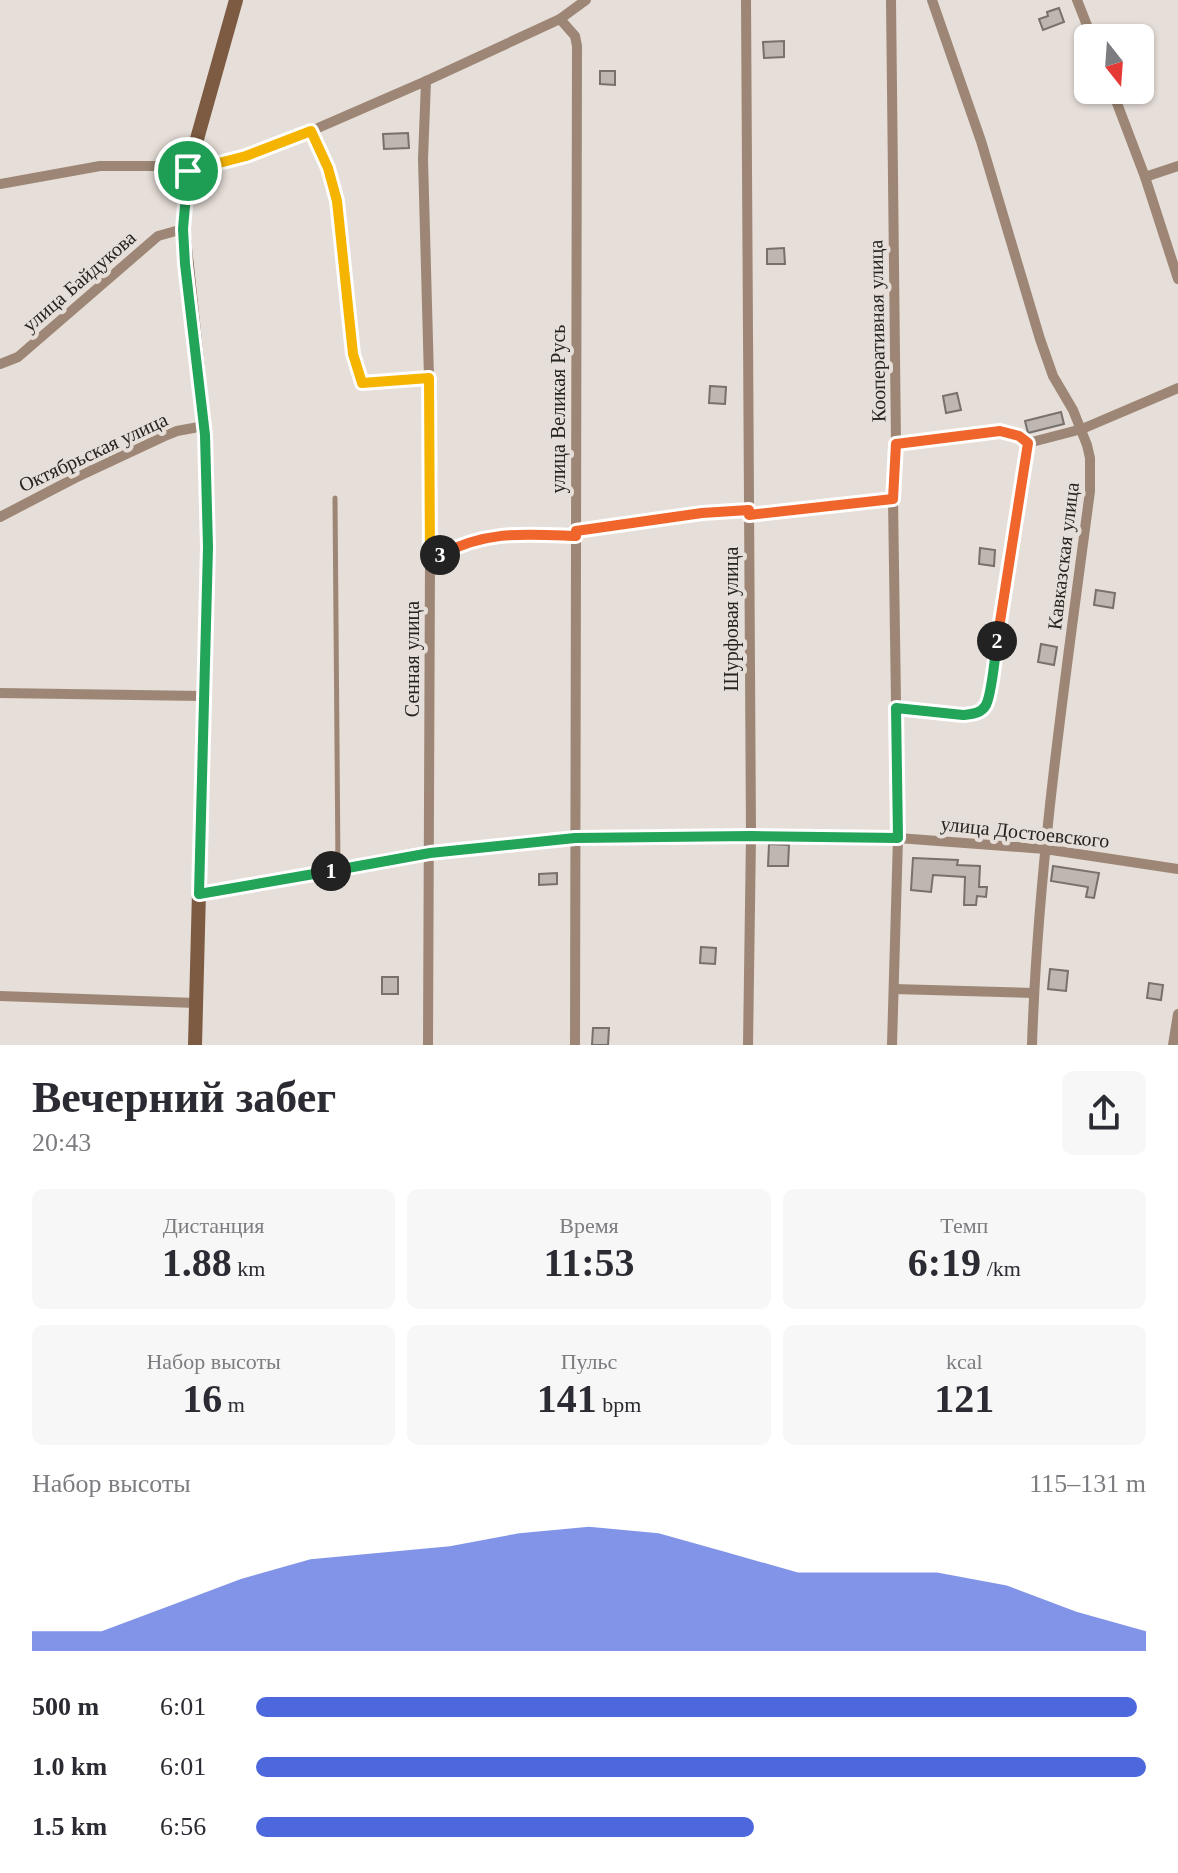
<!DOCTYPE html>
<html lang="ru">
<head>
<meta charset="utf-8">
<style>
  body { margin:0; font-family:Georgia,serif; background:#f7f7f7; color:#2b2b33; height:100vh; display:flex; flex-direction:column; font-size:30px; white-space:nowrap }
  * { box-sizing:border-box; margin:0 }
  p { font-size:26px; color:#7c7c81 }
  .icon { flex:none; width:44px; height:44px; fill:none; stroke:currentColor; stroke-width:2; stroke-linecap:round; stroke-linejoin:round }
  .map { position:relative; height:1045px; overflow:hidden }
  .panel { display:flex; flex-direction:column; background:#fff; flex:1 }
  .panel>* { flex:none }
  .needle { width:52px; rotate:163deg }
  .buttons { position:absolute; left:1074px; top:24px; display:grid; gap:16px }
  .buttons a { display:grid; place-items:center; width:80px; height:80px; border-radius:12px; background:#fff; box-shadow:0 2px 6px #0004; font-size:40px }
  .pin { position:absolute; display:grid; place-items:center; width:68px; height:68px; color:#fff; margin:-34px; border:4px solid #fff; border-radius:50%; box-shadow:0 2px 8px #0007 }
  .km { position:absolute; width:40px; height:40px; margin:-20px; border-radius:50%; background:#222; color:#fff; font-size:22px; line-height:40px; text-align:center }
  .round { display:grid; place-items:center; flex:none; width:84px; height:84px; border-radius:12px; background:#f7f7f7 }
  .overview { display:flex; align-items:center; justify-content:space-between; height:136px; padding:0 32px }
  h1 { font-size:44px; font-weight:800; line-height:60px }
  .metrics { display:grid; grid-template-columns:repeat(3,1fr); gap:12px; height:136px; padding:8px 32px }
  .metrics div { display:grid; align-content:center; border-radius:12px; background:#f7f7f7; text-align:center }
  .metrics b { font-size:40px; font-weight:800 }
  .metrics small { font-size:22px; font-weight:400 }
  .metrics p { font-size:22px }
  .chart { height:224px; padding:16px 32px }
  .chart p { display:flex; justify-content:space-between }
  .chart svg { width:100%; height:144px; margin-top:8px; fill:#4d68dd; opacity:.7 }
  ul { padding:0 32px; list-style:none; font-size:26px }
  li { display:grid; grid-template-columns:128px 96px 1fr; align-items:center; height:60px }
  li i { height:20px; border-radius:10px; background:#4d68dd }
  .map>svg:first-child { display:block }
  .building { fill:#beb6b0; stroke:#77706b; stroke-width:2 }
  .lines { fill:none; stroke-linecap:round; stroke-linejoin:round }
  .lane { stroke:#9d8675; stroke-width:5 }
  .street { stroke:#9d8675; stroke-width:10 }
  .secondary { stroke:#7c5b42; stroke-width:14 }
  .split-1-casing { stroke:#fff; stroke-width:16 }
  .split-2-casing { stroke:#fff; stroke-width:16 }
  .split-3-casing { stroke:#fff; stroke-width:16 }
  .split-4-casing { stroke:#fff; stroke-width:16 }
  .split-1 { stroke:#22a559; stroke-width:10 }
  .split-2 { stroke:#22a559; stroke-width:10 }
  .split-3 { stroke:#f0652b; stroke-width:10 }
  .split-4 { stroke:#f5b400; stroke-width:10 }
  .labels { text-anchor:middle; stroke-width:8; stroke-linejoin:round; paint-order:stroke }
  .street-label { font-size:20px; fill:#262421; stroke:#e6ded8 }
</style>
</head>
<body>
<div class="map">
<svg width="1178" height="1045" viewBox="0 0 1178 1045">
  <rect width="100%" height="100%" fill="#e6ded8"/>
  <g class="building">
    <polygon points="1059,8 1064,22 1043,30 1039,19 1048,16 1047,12"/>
    <polygon points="784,41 784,57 764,58 763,42"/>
    <polygon points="600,71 615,71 615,85 600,84"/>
    <polygon points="408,133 409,148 384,149 383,134"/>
    <polygon points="784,248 785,264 767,264 767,249"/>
    <polygon points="710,386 726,387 725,404 709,403"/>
    <polygon points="957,393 961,410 946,413 943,396"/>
    <polygon points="1061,412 1064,424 1028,433 1025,421"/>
    <polygon points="980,548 995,550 994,566 979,564"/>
    <polygon points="1096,590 1115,593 1113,608 1094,605"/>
    <polygon points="1041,644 1057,647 1054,665 1038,662"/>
    <polygon points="769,844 789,845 788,866 768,866"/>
    <polygon points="913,858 958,860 957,865 980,866 979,887 987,887 986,897 977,896 976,905 964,905 965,877 933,875 931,892 911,890"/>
    <polygon points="1053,866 1099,873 1094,898 1086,897 1088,887 1051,881"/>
    <polygon points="557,873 557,884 539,885 539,874"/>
    <polygon points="701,947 716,948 715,964 700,963"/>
    <polygon points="1050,969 1068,971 1066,991 1048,989"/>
    <rect x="382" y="977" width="16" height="17"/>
    <polygon points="1149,983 1163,985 1161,1000 1147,998"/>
    <polygon points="593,1028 609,1028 608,1045 592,1045"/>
  </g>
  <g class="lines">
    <g class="lane">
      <polyline points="311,131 328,168 337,201 353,354 362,383 428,378"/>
      <polyline points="335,498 338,868"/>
      <polyline points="577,531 702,513 749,510"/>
      <path d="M430,560C441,554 452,548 464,543C498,530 539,535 575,536"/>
    </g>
    <g class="street">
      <polyline points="746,0 751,836 748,1045"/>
      <polyline points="891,0 896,444 893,499 898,838 892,1045"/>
      <path d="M932,0L981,141L1040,339L1053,376L1073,410L1087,445L1090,458V491C1066,674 1038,860 1032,1045"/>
      <polyline points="1077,0 1092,38"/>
      <polyline points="560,19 575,36 577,46 575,1045"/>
      <polyline points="426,81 423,159 429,378 430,560 428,1045"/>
      <polyline points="1112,90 1145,177 1178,279"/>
      <polyline points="1145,177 1178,166"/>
      <polyline points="0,184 100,166 164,166 188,171 246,156 311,131 426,81 560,19 586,0"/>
      <polyline points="0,364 18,357 158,236 183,229"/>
      <polyline points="896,444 1000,431 1019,436 1028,443 1082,429 1178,388"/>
      <polyline points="749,515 893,499"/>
      <polyline points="0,517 75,478 167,435 177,431 204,426"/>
      <polyline points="0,693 203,696"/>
      <path d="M896,708L963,715C973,714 979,713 986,705L1028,443"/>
      <polyline points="199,894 430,853 575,838 751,836 898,838 1045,849 1178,869"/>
      <polyline points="894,989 1034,993"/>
      <polyline points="0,996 196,1003"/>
      <polyline points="1173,1045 1178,1014"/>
    </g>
    <polyline class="secondary" points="195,1045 208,547 205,435 183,229 188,171 236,0"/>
  </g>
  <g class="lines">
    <g class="split-1-casing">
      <polyline id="split-1" points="188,171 183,229 185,264 205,435 208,547 199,894 331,871"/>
    </g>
    <g class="split-2-casing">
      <path id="split-2" d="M331,871L430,853L575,838L751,836L898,838L896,708L963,715C971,714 981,714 986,705C992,693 995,656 997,641"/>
    </g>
    <g class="split-3-casing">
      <path id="split-3" d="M440,555C487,530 525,534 576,536V531L702,513L749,510V515L893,499L896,444L1000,431L1019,436L1028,443L997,641"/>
    </g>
    <g class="split-4-casing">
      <polyline id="split-4" points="188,171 246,156 311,131 328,168 337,201 353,354 362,383 429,378 430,560 440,555"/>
    </g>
    <use href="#split-1" class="split-1"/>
    <use href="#split-2" class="split-2"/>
    <use href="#split-3" class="split-3"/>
    <use href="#split-4" class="split-4"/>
  </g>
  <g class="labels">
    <g class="street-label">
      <text transform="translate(79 281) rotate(-41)" y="7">улица Байдукова</text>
      <text transform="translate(877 331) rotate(-91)" y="7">Кооперативная улица</text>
      <text transform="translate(558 409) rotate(-90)" y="7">улица Великая Русь</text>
      <text transform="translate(93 452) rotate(-25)" y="7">Октябрьская улица</text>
      <text transform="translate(1063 556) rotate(-83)" y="7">Кавказская улица</text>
      <text transform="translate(731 619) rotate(-90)" y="7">Шурфовая улица</text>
      <text transform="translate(412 659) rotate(-90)" y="7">Сенная улица</text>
      <text transform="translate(1025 832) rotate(6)" y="7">улица Достоевского</text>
    </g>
  </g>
</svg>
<div class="buttons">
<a><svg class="needle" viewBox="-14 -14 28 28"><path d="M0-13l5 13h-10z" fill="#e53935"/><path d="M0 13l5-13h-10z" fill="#7c7c81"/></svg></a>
</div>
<div class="pin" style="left:188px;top:171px;background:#1e9e55"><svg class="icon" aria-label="arrive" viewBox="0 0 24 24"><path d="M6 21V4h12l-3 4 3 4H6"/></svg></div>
<b class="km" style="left:331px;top:871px">1</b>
<b class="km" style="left:997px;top:641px">2</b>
<b class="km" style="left:440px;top:555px">3</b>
</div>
<section class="panel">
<div class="overview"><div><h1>Вечерний забег</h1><p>20:43</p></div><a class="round"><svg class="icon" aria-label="share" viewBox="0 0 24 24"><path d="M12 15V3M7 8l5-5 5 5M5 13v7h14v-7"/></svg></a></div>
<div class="metrics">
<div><p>Дистанция</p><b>1.88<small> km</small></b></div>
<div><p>Время</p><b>11:53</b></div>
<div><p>Темп</p><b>6:19<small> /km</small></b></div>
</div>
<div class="metrics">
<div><p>Набор высоты</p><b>16<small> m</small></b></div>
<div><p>Пульс</p><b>141<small> bpm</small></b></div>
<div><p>kcal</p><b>121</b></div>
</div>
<div class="chart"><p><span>Набор высоты</span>115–131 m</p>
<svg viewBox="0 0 160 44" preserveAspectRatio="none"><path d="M0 44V38L10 38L20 30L30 22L40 16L50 14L60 12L70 8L80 6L90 8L100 14L110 20L120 20L130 20L140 24L150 32L160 38V44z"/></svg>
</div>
<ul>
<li><b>500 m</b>6:01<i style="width:99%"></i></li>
<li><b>1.0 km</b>6:01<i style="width:100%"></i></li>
<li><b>1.5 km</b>6:56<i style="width:56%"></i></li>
</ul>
</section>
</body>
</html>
